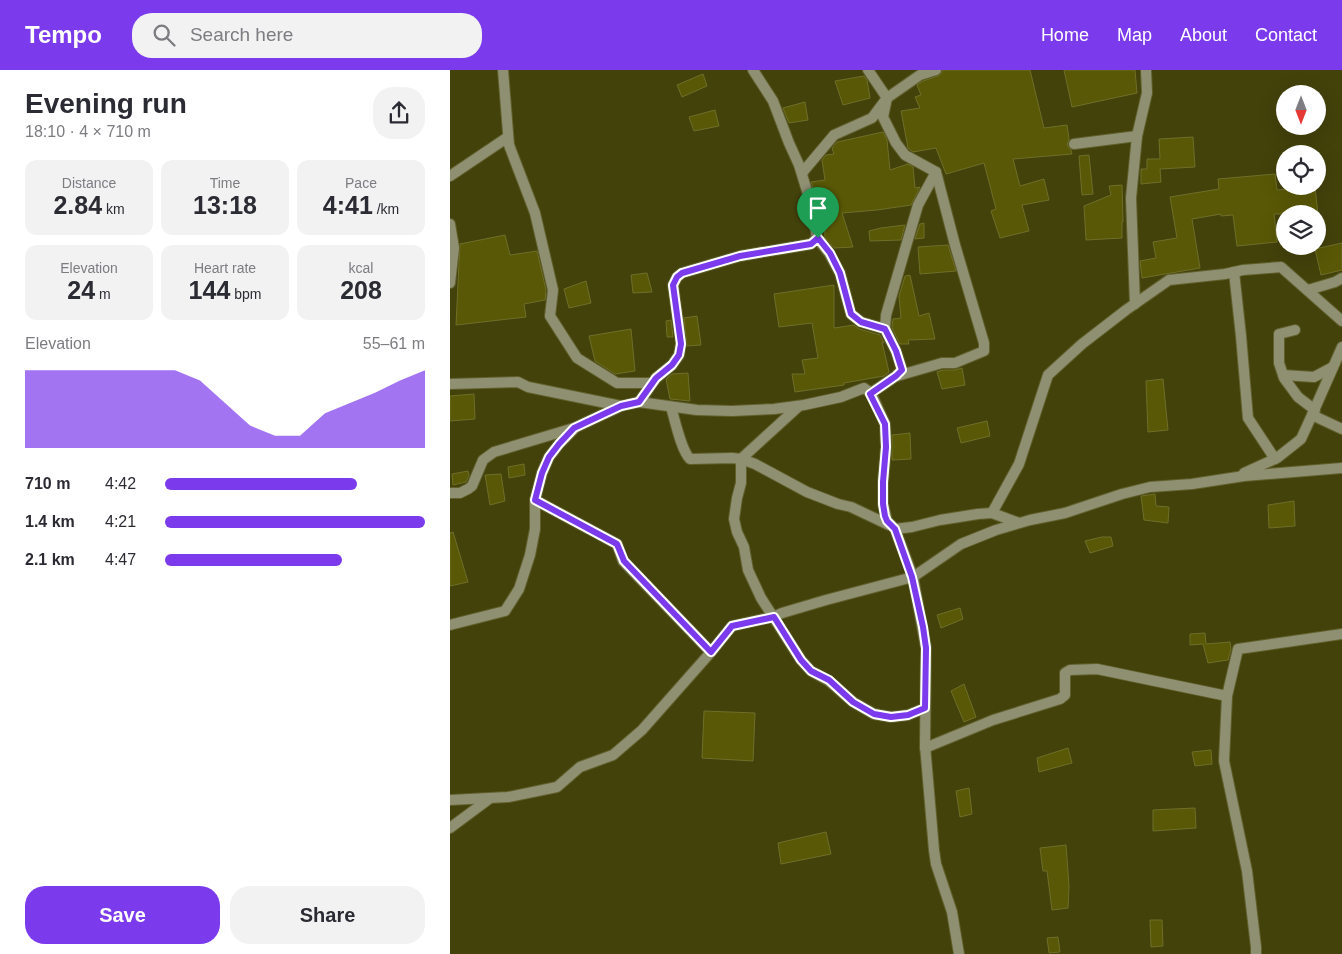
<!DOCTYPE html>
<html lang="en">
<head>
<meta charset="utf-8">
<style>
  body { margin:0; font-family:Helvetica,sans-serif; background:#f2f2f3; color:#2b2b33; height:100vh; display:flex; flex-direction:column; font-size:19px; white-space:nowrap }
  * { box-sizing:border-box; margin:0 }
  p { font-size:16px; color:#7c7c81 }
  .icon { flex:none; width:28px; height:28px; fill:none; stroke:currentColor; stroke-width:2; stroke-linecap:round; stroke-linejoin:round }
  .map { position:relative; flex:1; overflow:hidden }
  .side { display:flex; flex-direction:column; background:#fff; width:450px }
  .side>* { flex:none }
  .needle { width:32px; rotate:180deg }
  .buttons { position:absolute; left:826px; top:15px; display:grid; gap:10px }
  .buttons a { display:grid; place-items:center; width:50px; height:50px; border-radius:50%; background:#fff; box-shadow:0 5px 20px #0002; font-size:25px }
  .pin { position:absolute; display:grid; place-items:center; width:42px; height:42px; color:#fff; margin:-51px -21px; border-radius:50% 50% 50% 0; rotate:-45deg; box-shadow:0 0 5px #0007 }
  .pin .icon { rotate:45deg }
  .round { display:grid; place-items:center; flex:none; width:52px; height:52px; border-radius:20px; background:#f2f2f3 }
  .head { display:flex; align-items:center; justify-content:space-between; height:85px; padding:0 25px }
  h1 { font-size:28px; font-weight:800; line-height:38px }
  .figures { display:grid; grid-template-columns:repeat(3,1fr); gap:8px; height:85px; padding:5px 25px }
  .figures div { display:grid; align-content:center; border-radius:12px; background:#f2f2f3; text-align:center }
  .figures b { font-size:25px; font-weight:800 }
  .figures small { font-size:14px; font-weight:400 }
  .figures p { font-size:14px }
  .chart { height:140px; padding:10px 25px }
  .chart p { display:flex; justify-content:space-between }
  .chart svg { width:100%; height:90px; margin-top:5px; fill:#7c3aed; opacity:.7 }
  .cta { display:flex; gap:10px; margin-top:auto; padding:10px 25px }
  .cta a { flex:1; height:58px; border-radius:20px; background:#7c3aed; color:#fff; font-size:20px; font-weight:800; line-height:58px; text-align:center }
  .cta a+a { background:#f2f2f3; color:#2b2b33 }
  ul { padding:0 25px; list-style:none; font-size:16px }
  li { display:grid; grid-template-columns:80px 60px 1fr; align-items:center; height:38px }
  li i { height:12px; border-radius:6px; background:#7c3aed }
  header { display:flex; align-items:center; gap:30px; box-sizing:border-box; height:70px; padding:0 25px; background:#7c3aed; color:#fff }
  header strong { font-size:24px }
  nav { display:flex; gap:28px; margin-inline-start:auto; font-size:18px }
  .search { width:350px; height:45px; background:#f2f2f3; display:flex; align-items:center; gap:12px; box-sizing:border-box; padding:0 18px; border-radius:20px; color:#7c7c81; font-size:19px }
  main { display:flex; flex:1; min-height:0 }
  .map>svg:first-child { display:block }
  .building { fill:#595806; stroke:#6f6f2a }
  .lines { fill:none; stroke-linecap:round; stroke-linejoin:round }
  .minor-casing { stroke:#61602d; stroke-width:12 }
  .tertiary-casing { stroke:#61602d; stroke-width:12 }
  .minor { stroke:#8f9072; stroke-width:10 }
  .tertiary { stroke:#8f9072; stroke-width:10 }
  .route-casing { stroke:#fff; stroke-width:10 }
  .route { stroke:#7c3aed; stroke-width:6 }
</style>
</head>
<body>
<header>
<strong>Tempo</strong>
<div class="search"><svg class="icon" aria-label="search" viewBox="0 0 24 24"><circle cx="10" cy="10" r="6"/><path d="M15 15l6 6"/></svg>Search here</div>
<nav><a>Home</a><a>Map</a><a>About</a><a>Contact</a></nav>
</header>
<main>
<section class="side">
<div class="head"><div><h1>Evening run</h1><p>18:10 · 4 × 710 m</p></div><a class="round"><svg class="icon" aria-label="share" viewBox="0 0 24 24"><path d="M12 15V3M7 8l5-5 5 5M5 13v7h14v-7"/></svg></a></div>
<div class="figures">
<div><p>Distance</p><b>2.84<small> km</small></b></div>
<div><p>Time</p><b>13:18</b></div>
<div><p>Pace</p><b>4:41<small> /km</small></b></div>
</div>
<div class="figures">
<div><p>Elevation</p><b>24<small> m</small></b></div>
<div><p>Heart rate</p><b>144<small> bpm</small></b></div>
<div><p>kcal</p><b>208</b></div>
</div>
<div class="chart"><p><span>Elevation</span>55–61 m</p>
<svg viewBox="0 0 160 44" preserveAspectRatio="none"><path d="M0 44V6L10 6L20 6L30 6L40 6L50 6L60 6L70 11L80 22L90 33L100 38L110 38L120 27L130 22L140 17L150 11L160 6V44z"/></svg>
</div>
<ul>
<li><b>710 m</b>4:42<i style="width:74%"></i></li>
<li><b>1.4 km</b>4:21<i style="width:100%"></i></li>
<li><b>2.1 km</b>4:47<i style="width:68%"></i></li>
</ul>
<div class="cta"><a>Save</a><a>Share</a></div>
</section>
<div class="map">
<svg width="892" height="884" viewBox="0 0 892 884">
  <rect width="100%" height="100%" fill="#43420b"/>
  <g class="building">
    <polygon points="493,0 580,0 594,58 617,55 619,69 617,75 621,80 622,84 563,89 570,116 594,109 599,130 572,135 579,161 550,168 541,141 546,139 534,93 496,104 486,78 463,82 458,78 451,41 470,38 465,27 471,25 467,15 473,11 488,6 491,4"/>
    <polygon points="614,0 685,0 687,23 622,37"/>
    <polygon points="253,4 257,16 232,27 227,15"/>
    <polygon points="414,6 417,10 420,28 393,35 385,11"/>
    <polygon points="355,32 358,50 339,53 333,38"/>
    <polygon points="265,40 269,56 244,61 239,47"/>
    <polygon points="433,62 437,70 440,100 458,94 463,97 465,118 470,117 461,135 427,140 392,143 403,177 384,178 375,168 374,144 370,145 368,132 361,112 375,110 372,90 376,85 384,84 382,78 387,72"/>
    <polygon points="743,67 745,97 710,99 711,112 691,114 691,99 697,99 697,89 710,89 709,69"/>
    <polygon points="639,85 643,124 632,125 629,86"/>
    <polygon points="825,104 827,120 865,117 868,144 824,144 827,172 787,176 783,145 771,146 771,144 742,149 750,198 692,208 690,191 706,188 703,172 727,168 720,127 769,119 768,109"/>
    <polygon points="672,115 673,152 672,152 672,168 636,170 634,136 661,125 659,116"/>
    <polygon points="474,153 474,168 465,169 470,154"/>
    <polygon points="455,155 451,170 420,171 419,161 431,158"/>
    <polygon points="55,165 60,185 87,181 96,220 95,230 74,234 76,247 6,255 10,174"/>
    <polygon points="892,173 892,200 871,205 865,179"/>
    <polygon points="498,175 506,201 470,204 468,177"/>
    <polygon points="197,203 202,222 183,223 181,205"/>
    <polygon points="460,205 469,246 479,243 485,269 458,270 459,274 450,274 442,258 443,249 451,248 449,226 455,206"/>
    <polygon points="136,211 141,233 119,238 114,219"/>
    <polygon points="384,215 384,258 404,255 409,259 430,265 434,273 432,272 439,302 434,306 394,313 394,315 345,322 342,304 355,304 352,290 368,288 362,253 329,257 324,224"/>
    <polygon points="247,246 251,275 237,276 234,248"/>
    <polygon points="221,250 223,267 217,267 216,251"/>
    <polygon points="181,259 185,301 165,304 145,291 139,266"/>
    <polygon points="512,298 515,315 492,319 487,302 493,300 505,300"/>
    <polygon points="238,303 240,331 220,329 216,309 222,304"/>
    <polygon points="713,309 718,360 698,362 696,311"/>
    <polygon points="24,324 25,349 0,351 0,326"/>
    <polygon points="537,351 540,366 511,373 507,358"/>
    <polygon points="460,363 461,389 442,390 442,365"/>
    <polygon points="74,394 75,405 59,408 58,397"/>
    <polygon points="18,401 19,405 16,412 3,415 2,404"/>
    <polygon points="51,404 55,431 40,435 35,405"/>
    <polygon points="705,424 706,436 719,437 718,453 694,450 691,426"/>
    <polygon points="844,431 845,456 819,458 818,435"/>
    <polygon points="3,462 18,512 0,516 0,463"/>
    <polygon points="652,467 661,467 663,476 640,483 635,471"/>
    <polygon points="510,538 513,549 491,558 487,545"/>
    <polygon points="755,563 756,574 780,572 781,579 778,590 758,593 753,574 740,575 740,564"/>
    <polygon points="514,614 526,647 514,652 501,621"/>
    <polygon points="254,641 305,643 303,691 252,688"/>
    <polygon points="618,678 622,693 589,702 587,688"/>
    <polygon points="761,680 762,694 745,696 742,682"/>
    <polygon points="519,718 522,744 510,747 506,721"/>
    <polygon points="745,738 746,758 703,761 703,740"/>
    <polygon points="376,762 381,784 331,794 328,773"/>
    <polygon points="616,775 619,816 618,838 602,840 597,801 593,801 590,778"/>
    <polygon points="700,850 712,850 713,876 701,877"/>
    <polygon points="608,867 610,882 599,883 597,868"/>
  </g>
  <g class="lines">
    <g class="minor-casing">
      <g id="minor">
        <polyline points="53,0 59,75 85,143 103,220 100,246 127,288 167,313 202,313"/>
        <polyline points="303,0 323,31 339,73 349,95 361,134 367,168 379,183 390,203 401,244 411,252 435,259"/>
        <polyline points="624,74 687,66"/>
        <polyline points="352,103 384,65 422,48 437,28 418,0"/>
        <polyline points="0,106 58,67"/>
        <polyline points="784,202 791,266 798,348 825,389"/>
        <polyline points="858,220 885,212 892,208"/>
        <polyline points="685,234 681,128 687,66 697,23 696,0"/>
        <polyline points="845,260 829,264 829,293 834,308 848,327 865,340"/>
        <polyline points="892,277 862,345 892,359"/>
        <polyline points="833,305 864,307 883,297"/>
        <polyline points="447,306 492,293 505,293 534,281 534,273 505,175 486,102"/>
        <polyline points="0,314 68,312 78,317 171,336"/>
        <polyline points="421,323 446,306 452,300 446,281 435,259 436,245 468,135 486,102 455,85 446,73 433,47 437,28 470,5 486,0"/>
        <polyline points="189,332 206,308 222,295 229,285 231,273 223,215 227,207 232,203 290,186 361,174 367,168"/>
        <polyline points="349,336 291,389 291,413 287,428 284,449 287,462 294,477 298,500 311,528 351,590 361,601 379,611 403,632 424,644 441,647 458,645 475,638"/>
        <path d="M221,337C225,350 231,380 240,389L282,388L291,389L305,394L357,422L388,434L401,437L439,455"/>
        <polyline points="794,403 827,388 851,369 862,345"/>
        <polyline points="0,423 10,423 18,419 22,416 33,390 44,382 124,358 171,336 189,332 247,340 282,341 324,339 354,335 391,327 414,318 421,323 435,354 436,377 433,412 433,434 437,451 445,459"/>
        <polyline points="85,430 167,474 173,491 261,582"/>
        <polyline points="542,443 569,394 598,305 632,274 676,240 719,210 775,204 793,200 831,197 892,251"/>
        <polyline points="0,555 55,541 69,519 80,485 85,459 85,430 92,403 99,387 109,374 124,359"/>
        <polyline points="777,626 774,691 797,801 806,877 806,884"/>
        <polyline points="475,678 543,650 610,629 615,625 615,603 620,600 647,599 777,626 788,579 892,564"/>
        <polyline points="0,730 58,727 107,717 130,697 163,685 192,660 261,582 282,556 323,547 332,543 376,530 463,507 511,474 546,460 580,450 615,443 672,424 700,417 742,414 794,406 892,398"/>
        <polyline points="0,758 39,729"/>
        <polyline points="509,884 502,842 486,794 484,780 475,675 476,578 463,507 445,459 462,457 490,450 528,444 542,443 569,453"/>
      </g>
    </g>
    <g class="tertiary-casing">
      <polyline id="tertiary" points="0,154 4,178 0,213"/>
    </g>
    <use href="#minor" class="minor"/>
    <use href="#tertiary" class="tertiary"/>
  </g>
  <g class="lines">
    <g class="route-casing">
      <polygon id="route" points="368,168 380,183 390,203 401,244 411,252 435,259 446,281 452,300 446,306 420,324 435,354 436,377 433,412 433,434 435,446 437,451 445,459 462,507 473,557 476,578 475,638 458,645 441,647 424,644 403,632 379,610 361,601 351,590 324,547 282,556 261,582 174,491 167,474 85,430 92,403 99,387 109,374 124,358 171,336 189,332 206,308 222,295 229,285 231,274 223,215 227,207 232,203 290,186 361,174"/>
    </g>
    <use href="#route" class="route"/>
  </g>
</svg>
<div class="buttons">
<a><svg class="needle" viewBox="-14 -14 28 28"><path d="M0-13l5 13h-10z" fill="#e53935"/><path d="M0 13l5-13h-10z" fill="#7c7c81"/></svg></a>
<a><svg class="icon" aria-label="locate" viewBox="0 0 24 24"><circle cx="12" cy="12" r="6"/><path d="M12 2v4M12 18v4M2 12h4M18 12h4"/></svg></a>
<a><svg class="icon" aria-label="layers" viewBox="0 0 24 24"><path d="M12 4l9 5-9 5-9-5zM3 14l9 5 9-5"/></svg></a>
</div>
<div class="pin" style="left:368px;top:168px;background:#1e9e55"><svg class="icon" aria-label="arrive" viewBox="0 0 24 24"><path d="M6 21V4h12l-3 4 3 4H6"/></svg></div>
</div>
</main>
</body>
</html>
